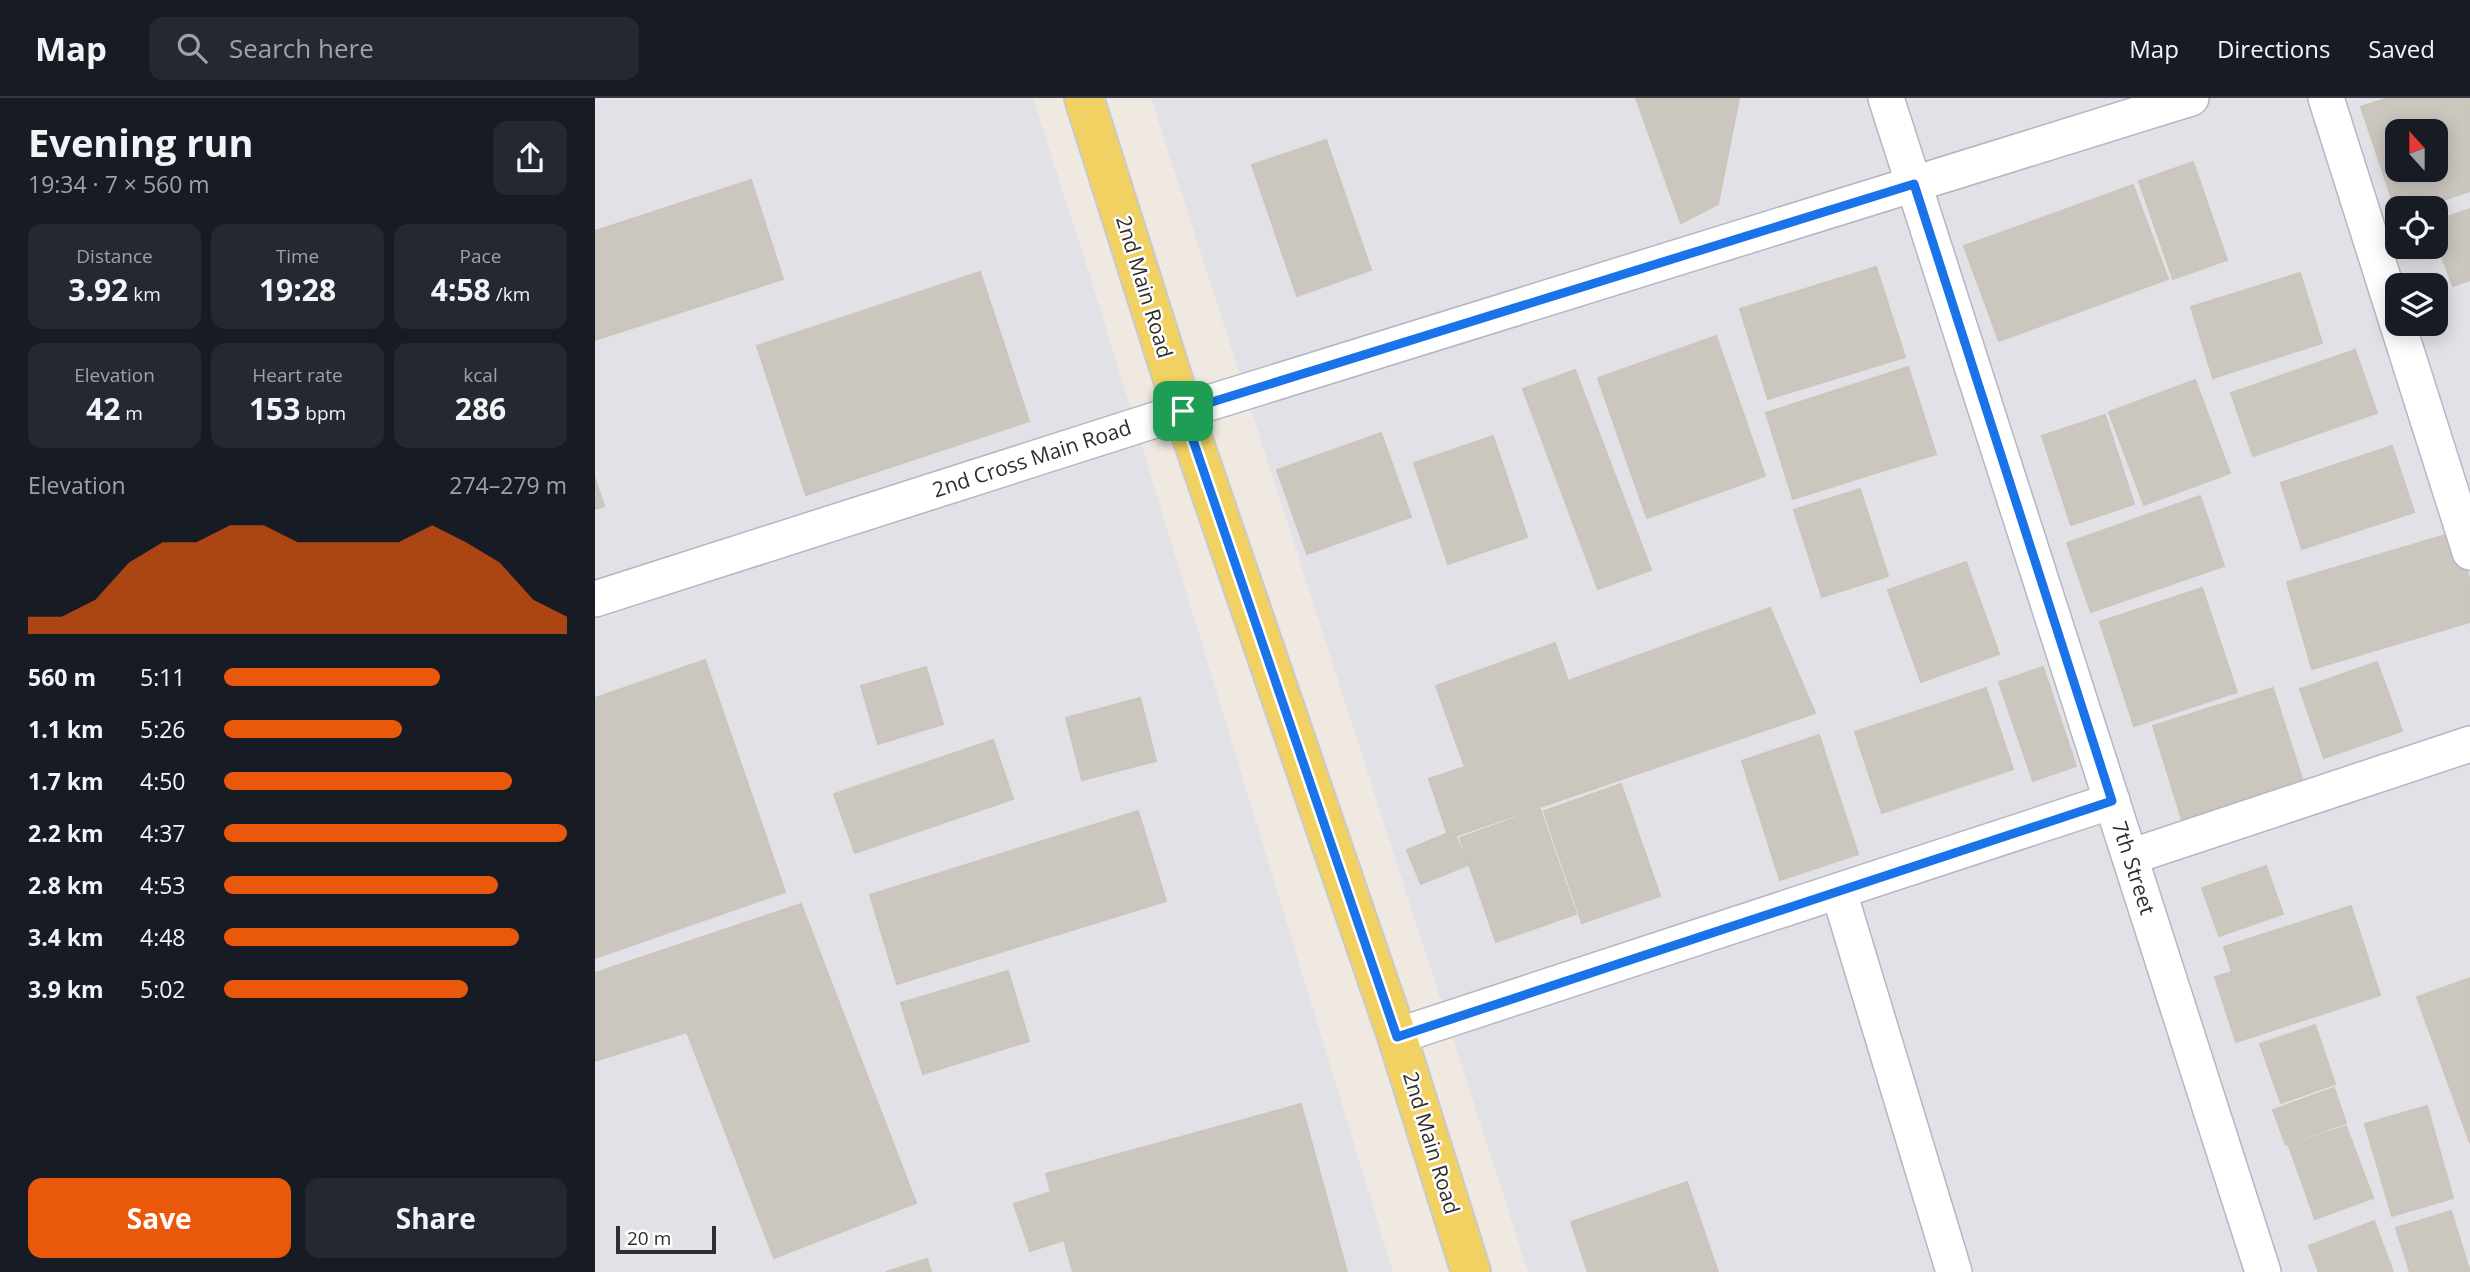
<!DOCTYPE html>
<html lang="en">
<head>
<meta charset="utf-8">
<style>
  body { margin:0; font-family:"Open Sans",sans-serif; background:#242831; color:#f1f3f6; height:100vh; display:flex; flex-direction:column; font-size:26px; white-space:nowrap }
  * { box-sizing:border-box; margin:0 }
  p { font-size:23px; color:#9ea1a6 }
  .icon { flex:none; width:38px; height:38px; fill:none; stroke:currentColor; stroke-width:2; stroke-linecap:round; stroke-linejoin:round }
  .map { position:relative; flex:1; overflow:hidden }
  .side { display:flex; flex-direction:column; background:#171b24; width:595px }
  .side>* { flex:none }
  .needle { width:46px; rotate:339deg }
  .buttons { position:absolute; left:1790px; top:21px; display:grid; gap:14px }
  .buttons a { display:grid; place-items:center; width:63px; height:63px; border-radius:14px; background:#171b24; box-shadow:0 4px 18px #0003; font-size:35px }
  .scale { position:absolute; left:21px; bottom:18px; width:100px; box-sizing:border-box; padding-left:7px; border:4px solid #2e2e2e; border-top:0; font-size:19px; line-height:24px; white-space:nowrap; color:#2e2e2e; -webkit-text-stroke:5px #fff; paint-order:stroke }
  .pin { position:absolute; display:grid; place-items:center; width:60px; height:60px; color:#fff; margin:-30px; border-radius:14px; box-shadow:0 4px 10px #0006 }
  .round { display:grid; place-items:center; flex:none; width:74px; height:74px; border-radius:14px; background:#242831 }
  .overview { display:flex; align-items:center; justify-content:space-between; height:119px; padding:0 28px }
  h1 { font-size:38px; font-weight:700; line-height:52px }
  .figures { display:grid; grid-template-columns:repeat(3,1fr); gap:10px; height:119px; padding:7px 28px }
  .figures div { display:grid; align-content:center; border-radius:14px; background:#242831; text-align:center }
  .figures b { font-size:30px; font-weight:700 }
  .figures small { font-size:19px; font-weight:400 }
  .figures p { font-size:19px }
  .chart { height:196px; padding:14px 28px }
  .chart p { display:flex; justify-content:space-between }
  .chart svg { width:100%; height:126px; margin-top:7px; fill:#ea580c; opacity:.7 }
  .cta { display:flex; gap:14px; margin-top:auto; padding:14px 28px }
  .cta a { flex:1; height:80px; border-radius:14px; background:#ea580c; color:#fff; font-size:28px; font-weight:700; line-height:80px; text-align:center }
  .cta a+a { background:#242831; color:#f1f3f6 }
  ul { padding:0 28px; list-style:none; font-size:23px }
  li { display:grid; grid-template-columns:112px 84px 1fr; align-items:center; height:52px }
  li i { height:18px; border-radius:9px; background:#ea580c }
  header { display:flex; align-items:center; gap:42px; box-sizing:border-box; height:98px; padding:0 35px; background:#171b24; border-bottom:2px solid #363941 }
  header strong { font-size:33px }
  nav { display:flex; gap:38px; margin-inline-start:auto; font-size:24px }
  .search { width:490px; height:63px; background:#242831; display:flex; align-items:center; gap:18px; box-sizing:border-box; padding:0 24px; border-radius:14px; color:#9ea1a6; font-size:26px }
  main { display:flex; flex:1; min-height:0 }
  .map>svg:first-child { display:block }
  .industrial { fill:#e3e1e8; fill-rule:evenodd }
  .building { fill:#cbc7bf; stroke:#cbc5ba; stroke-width:2; fill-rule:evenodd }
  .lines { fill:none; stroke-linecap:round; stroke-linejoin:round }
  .minor-casing { stroke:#b4b7c1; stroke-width:38 }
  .major-casing { stroke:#c9c9c9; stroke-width:42 }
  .minor { stroke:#fff; stroke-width:35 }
  .major { stroke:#f2d163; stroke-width:38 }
  .route-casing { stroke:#fff; stroke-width:14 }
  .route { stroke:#1a73e8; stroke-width:9 }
  .labels { text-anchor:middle; stroke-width:5; stroke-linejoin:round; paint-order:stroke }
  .street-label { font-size:21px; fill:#2e2e2e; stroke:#fff }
</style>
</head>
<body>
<header>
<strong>Map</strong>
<div class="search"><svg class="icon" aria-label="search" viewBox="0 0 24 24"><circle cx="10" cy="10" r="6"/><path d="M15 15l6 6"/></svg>Search here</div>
<nav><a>Map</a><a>Directions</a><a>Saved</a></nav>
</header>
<main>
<section class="side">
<div class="overview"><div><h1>Evening run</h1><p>19:34 · 7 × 560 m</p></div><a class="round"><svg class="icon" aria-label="share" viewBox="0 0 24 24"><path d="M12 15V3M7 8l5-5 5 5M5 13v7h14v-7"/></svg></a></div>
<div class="figures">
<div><p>Distance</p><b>3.92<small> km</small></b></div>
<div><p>Time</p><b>19:28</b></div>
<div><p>Pace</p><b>4:58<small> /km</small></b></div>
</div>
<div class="figures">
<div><p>Elevation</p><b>42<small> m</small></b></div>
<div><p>Heart rate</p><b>153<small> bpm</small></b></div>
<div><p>kcal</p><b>286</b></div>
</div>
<div class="chart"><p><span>Elevation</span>274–279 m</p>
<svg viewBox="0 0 160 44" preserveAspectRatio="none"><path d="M0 44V38L10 38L20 32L30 19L40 12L50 12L60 6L70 6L80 12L90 12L100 12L110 12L120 6L130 12L140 19L150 32L160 38V44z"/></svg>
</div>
<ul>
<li><b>560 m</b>5:11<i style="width:63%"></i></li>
<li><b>1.1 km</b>5:26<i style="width:52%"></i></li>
<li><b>1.7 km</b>4:50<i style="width:84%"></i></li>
<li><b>2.2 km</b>4:37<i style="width:100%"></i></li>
<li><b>2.8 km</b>4:53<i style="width:80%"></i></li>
<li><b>3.4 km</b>4:48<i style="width:86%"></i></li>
<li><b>3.9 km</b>5:02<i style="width:71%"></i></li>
</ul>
<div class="cta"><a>Save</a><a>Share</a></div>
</section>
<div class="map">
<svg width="1875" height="1174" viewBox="0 0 1875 1174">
  <rect width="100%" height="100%" fill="#efe9e1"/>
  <g class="industrial">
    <polygon points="0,0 438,0 500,194 798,1174 0,1174"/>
    <path d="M556,0H1875V1174H933ZM1802,33H1841V72H1802ZM1802,110H1841V149H1802ZM1802,187H1841V226H1802Z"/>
  </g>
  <g class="building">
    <polygon points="1041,0 1144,0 1123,106 1086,125"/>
    <path d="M1793,0H1875V93L1825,110H1802V116L1766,9ZM1802,33H1841V72H1802Z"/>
    <polygon points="731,42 776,172 702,198 657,67"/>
    <polygon points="1598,64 1632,162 1578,181 1544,83"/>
    <polygon points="156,82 188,181 0,242 0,133"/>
    <polygon points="1538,87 1573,181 1404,243 1369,148"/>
    <polygon points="1875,111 1875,182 1858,188 1841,143 1841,123"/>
    <polygon points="1281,169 1310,259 1173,301 1145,211"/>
    <polygon points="385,174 434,323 211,397 162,248"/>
    <polygon points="1705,175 1727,245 1618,280 1596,209"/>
    <polygon points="1121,238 1170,378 1052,420 1003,280"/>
    <polygon points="1760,252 1782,315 1658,358 1636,295"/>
    <polygon points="1313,269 1341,356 1198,401 1171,315"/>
    <polygon points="980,272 1056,472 1003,491 928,291"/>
    <polygon points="1600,282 1635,375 1549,407 1514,314"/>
    <polygon points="1510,317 1539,406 1476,427 1447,338"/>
    <polygon points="786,335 816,419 712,456 682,372"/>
    <polygon points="898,338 932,439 853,466 819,365"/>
    <polygon points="1797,348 1819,414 1707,451 1686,385"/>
    <polygon points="0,381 9,408 0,411"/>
    <polygon points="1265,391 1293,478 1227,499 1199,412"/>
    <polygon points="1605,398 1629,468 1496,514 1472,445"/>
    <polygon points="1861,434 1875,483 1875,524 1717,571 1692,484"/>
    <polygon points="1371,464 1404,556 1326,584 1293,492"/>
    <polygon points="1607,490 1642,594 1539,628 1505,524"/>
    <polygon points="1175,510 1220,615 854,740 834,681 870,669 841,588 960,545 973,583"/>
    <polygon points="110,562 190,794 0,860 0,600"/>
    <polygon points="1782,564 1807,633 1729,660 1705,591"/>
    <polygon points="331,569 348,626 283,646 266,588"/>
    <polygon points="1448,569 1481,668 1438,683 1404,584"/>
    <polygon points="1391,590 1418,671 1287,715 1260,634"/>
    <polygon points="1678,590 1709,687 1588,725 1558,628"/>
    <polygon points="545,600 561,663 487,682 471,620"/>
    <polygon points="1224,637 1263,756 1185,782 1147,663"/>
    <polygon points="398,642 418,701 260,755 239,696"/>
    <polygon points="1026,686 1065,798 987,825 949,713"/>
    <polygon points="945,711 981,816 901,844 865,740"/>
    <polygon points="543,713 571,803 302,886 275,797"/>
    <polygon points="851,736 854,742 861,739 873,767 826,786 812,752"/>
    <polygon points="1671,768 1688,816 1624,838 1607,790"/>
    <polygon points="206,806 321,1105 179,1160 92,934 0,963 0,875"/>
    <polygon points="1756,808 1785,897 1641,944 1620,879 1637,874 1629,849"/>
    <polygon points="413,873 434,943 328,976 306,905"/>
    <polygon points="1875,880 1875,1045 1822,899"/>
    <polygon points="1720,927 1740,986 1686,1005 1665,946"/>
    <polygon points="1739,990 1751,1025 1691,1047 1678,1012"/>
    <polygon points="706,1006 752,1174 478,1174 469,1142 435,1153 419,1106 456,1094 451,1076"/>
    <polygon points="1832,1008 1858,1100 1797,1118 1770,1026"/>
    <polygon points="1751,1028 1778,1100 1720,1121 1694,1048"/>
    <polygon points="1092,1084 1123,1174 993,1174 976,1124"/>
    <polygon points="1856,1113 1875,1174 1815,1174 1801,1130"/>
    <polygon points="1779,1123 1798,1174 1724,1174 1714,1148"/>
    <polygon points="332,1161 336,1174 291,1174"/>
  </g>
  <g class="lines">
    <g class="minor-casing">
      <g id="minor">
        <polyline points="1291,0 1668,1174"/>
        <polyline points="1731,0 1875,454"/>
        <polyline points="0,501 588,313 1596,0"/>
        <polyline points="1535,759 1875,646"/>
        <polyline points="1244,794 1359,1174"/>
        <polyline points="802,938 1517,703"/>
      </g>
    </g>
    <g class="major-casing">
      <polyline id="major" points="489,0 588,313 802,938 876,1174"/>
    </g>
    <use href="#minor" class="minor"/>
    <use href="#major" class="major"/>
  </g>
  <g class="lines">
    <g class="route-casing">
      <polygon id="route" points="1319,86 1517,703 802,939 588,313"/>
    </g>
    <use href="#route" class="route"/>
  </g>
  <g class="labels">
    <g class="street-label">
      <text transform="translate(549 189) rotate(73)" y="7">2nd Main Road</text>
      <text transform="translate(437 361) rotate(-18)" y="7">2nd Cross Main Road</text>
      <text transform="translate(1538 770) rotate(72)" y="7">7th Street</text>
      <text transform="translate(836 1045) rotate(73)" y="7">2nd Main Road</text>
    </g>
  </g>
</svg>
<div class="buttons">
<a><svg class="needle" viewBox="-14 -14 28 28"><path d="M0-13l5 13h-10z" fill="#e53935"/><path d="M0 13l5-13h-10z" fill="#9ea1a6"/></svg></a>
<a><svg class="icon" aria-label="locate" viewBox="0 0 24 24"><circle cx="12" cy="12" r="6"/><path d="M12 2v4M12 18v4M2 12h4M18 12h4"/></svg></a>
<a><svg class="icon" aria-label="layers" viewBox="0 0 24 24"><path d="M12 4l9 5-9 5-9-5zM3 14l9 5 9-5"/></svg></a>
</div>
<div class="scale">20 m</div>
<div class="pin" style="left:588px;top:313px;background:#1e9e55"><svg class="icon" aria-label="arrive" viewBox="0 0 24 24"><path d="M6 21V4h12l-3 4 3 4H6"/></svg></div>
</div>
</main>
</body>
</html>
